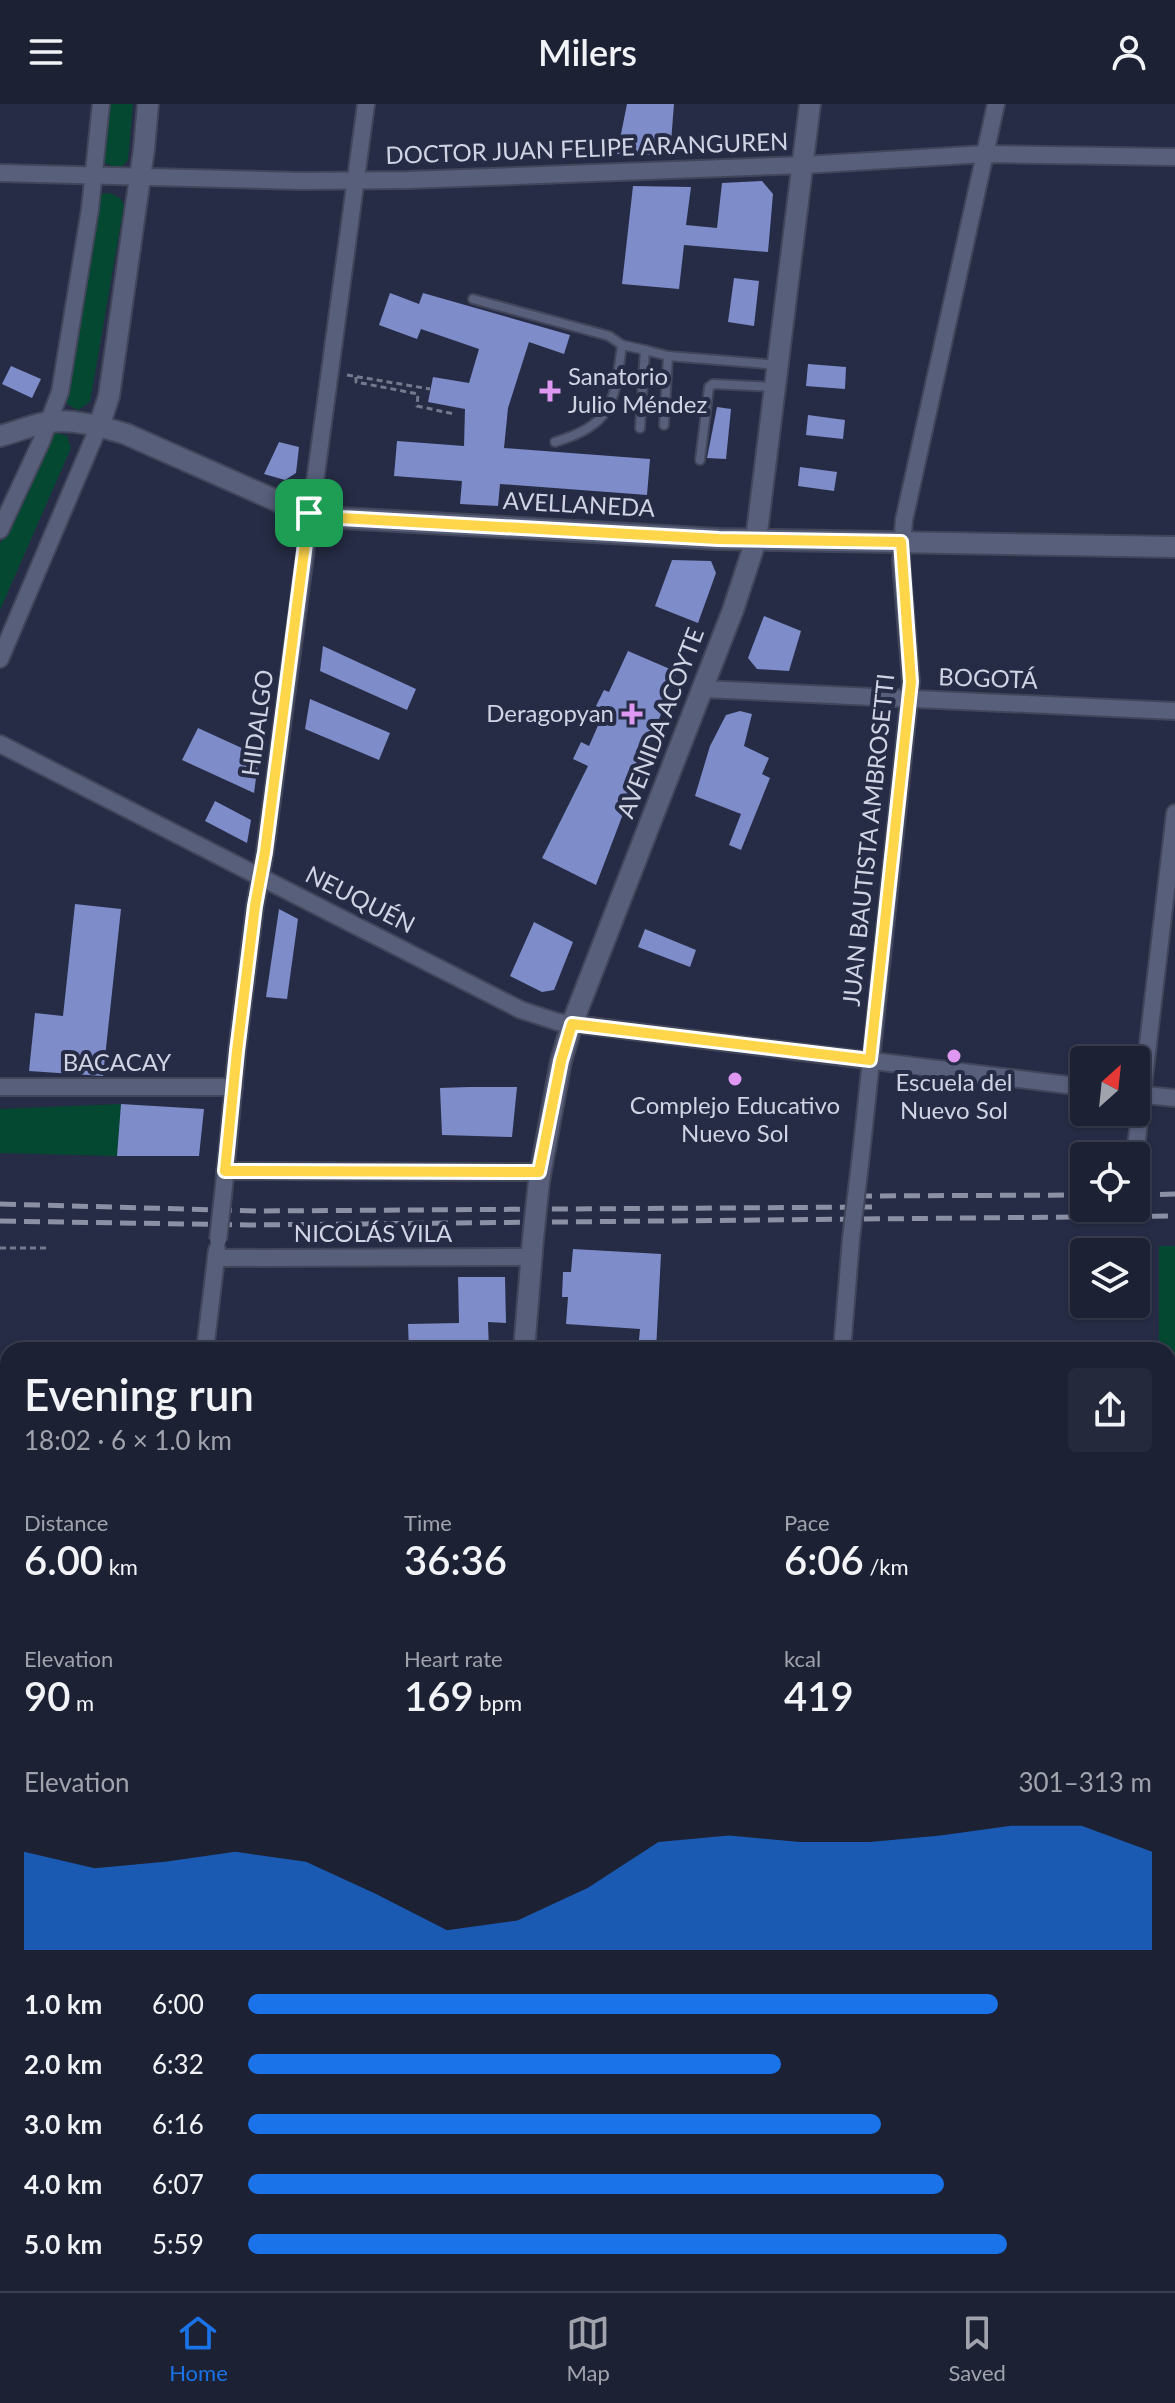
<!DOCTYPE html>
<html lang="en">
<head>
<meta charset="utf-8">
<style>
  body { margin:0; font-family:Lato,sans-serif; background:#25293c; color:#f1f3f6; height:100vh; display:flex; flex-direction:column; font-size:30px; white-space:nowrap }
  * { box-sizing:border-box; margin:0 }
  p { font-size:26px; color:#a0a3ac }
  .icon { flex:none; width:44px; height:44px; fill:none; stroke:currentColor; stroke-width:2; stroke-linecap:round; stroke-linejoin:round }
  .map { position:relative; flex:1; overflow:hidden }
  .panel { position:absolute; left:0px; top:1238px; width:1176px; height:950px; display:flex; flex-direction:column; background:#1c2134; border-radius:24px 24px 0 0; box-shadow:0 2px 6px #0004,0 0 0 2px #3a3e4f }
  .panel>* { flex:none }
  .needle { width:52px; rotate:27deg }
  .controls { position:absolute; left:1070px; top:942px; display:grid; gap:16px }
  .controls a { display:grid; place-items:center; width:80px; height:80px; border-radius:8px; background:#1c2134; box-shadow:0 2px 6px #0004,0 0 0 2px #3a3e4f; font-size:40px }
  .pin { position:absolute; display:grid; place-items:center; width:68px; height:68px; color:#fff; margin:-34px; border-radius:16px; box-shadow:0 4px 12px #0006 }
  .round { display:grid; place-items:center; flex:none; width:84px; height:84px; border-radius:8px; background:#25293c }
  .summary { display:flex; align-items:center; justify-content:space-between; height:136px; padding:0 24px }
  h1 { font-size:44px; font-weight:600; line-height:60px }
  .metrics { display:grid; grid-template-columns:repeat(3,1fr); gap:12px; height:136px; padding:8px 24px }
  .metrics div { display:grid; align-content:center }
  .metrics b { font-size:40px; font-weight:600 }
  .metrics small { font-size:22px; font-weight:400 }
  .metrics p { font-size:22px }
  .chart { height:224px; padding:16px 24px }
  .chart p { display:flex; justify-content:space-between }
  .chart svg { width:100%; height:144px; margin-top:8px; fill:#1a73e8; opacity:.7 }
  ul { padding:0 24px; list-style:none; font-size:26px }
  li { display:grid; grid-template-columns:128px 96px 1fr; align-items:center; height:60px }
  li i { height:20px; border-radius:10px; background:#1a73e8 }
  header { display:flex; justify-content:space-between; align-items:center; height:104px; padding:0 24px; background:#1c2134; font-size:36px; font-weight:600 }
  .tab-bar { display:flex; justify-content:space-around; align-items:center; height:112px; border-top:2px solid #3a3e4f; background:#1c2134; font-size:22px; color:#a0a3ac }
  .tab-bar a { display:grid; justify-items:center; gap:4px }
  .tab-bar .active { color:#1a73e8 }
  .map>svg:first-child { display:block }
  .green { fill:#054832 }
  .building { fill:#7e8cc9 }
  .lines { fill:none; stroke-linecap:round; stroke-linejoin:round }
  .lane-casing { stroke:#42465b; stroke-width:12 }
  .street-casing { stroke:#42465b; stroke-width:20 }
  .secondary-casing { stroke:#42465b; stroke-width:24 }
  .primary-casing { stroke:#42465b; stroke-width:24 }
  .path { stroke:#74798e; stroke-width:3; stroke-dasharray:6 4; stroke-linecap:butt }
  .lane { stroke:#585f7b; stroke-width:8 }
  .street { stroke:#585f7b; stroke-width:16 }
  .secondary { stroke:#585f7b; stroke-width:20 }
  .primary { stroke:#b47b76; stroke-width:20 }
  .rail { stroke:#8b90a4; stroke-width:5; stroke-dasharray:16 8; stroke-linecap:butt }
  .street-bridge-casing { stroke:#42465b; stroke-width:20; stroke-linecap:butt }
  .secondary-bridge-casing { stroke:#42465b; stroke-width:24; stroke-linecap:butt }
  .street-bridge { stroke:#585f7b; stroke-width:16 }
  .secondary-bridge { stroke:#585f7b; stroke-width:20 }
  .route-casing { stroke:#fff; stroke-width:16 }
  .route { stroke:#ffd54a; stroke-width:10 }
  .poi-dot { fill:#de98f2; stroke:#262c45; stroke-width:3 }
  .labels { text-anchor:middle; stroke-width:8; stroke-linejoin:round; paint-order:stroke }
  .street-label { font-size:24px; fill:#cfd3e3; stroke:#262c45 }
  .poi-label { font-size:24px; fill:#cfd3e3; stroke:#262c45 }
</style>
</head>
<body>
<header><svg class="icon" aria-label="menu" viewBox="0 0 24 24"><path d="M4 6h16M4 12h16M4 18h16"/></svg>Milers<svg class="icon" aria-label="person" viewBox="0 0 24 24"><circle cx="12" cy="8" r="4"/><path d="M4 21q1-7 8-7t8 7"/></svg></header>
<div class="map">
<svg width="1175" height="2187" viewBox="0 0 1175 2187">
  <rect width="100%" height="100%" fill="#262c45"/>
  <g class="green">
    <polygon points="107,0 133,0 128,56 120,65 105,59 102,52"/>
    <polygon points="110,89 121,95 124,101 90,298 78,306 67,300 67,293 95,97 101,90"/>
    <polygon points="53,328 67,332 71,344 0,506 0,440 47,333"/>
    <polygon points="121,1000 117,1052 0,1049 0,1005"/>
    <polygon points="1159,1142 1175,1142 1175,1268 1168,1268 1168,1246 1157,1246 1159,1245"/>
    <polygon points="1168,1675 1175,1675 1175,2149 1168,2147"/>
  </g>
  <g class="building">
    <polygon points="627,0 674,0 670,51 617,50"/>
    <polygon points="762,77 773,90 768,148 684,141 679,185 622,180 633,82 691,83 686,121 717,124 722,79"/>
    <polygon points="734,174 759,177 754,222 728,218"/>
    <polygon points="390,189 419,200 423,189 570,231 564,250 529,238 508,304 504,344 650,355 647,391 500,380 498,402 460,400 462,377 394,372 397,337 464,342 465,305 428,298 433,273 469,279 479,245 421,225 417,235 379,221"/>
    <polygon points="808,260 846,263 845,285 806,282"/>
    <polygon points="11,262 41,275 32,294 2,280"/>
    <polygon points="717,303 731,305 726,355 707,354"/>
    <polygon points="808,311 845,316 843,335 806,331"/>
    <polygon points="279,338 299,343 296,369 285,376 264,370"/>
    <polygon points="800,363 837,368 834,387 798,382"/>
    <polygon points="672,456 711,457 716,469 698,519 655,502"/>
    <polygon points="764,512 801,527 789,567 757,565 748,554"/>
    <polygon points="323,542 416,585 407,606 320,567"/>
    <polygon points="628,547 677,568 596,781 542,754 588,662 573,655 581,638 589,642 604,608 595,604 604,586 609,588"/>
    <polygon points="310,595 390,629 379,656 305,625"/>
    <polygon points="740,607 752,610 744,642 769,654 762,670 770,674 741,746 729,741 741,710 695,692 710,642 726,611"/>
    <polygon points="198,624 259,652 254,689 182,656"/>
    <polygon points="215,697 251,716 247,739 205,717"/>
    <polygon points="75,800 121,805 103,972 29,967 35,909 63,912"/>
    <polygon points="279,805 298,815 287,895 266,893"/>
    <polygon points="534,818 573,838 554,886 542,888 510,872"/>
    <polygon points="645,825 696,846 690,863 638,843"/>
    <polygon points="469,983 517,983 512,1033 442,1031 440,984"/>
    <polygon points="121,1000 204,1005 199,1052 117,1052"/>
    <polygon points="573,1145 661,1150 656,1246 638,1246 640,1225 566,1220 568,1193 562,1193 563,1168 571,1168"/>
    <polygon points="458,1173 505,1173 506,1219 488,1218 489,1246 409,1246 408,1220 459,1219"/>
  </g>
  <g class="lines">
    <g class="lane-casing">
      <g id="lane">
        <polyline points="473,195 609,232 622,241"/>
        <polyline points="664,321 668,252"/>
        <polyline points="640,324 645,246 668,252 778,261"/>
        <path d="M555,338C614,320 614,298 622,241L645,246"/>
        <polyline points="700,356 709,283 713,280 773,283"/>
      </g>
    </g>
    <g class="street-casing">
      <g id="street">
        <polyline points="0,69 302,77 408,76 804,61 985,50 1175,53"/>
        <polyline points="0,426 41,338 60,288 90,105 101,0"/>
        <polyline points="0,555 99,322"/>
        <polyline points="703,585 1175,607"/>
        <polyline points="0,640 521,906 558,918 1084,983"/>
        <polyline points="0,983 234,983"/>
        <polyline points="1136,990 1175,994"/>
        <polyline points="1136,1043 1175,709"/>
        <polyline points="861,1051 911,578 901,457 904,416 996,0"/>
        <polyline points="225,1067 539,1068"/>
        <polyline points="224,1082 237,947 255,802 265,748 366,0"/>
        <polyline points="216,1154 531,1153"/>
        <polyline points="205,1246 217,1146"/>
        <polyline points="842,1246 851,1135"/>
        <polyline points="0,1284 8,1284"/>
        <polyline points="67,2187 69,2180"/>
        <polyline points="772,2187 774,2180"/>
        <polyline points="1043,2187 1045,2180"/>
      </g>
    </g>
    <g class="secondary-casing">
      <g id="secondary">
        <polyline points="99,322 109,292 144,45 148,0"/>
        <path d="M0,332C16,328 34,320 50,318C76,315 102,323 126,330L284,400L309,409L341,414L719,435L1175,443"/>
        <polyline points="539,1077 561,957 572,920 733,506 756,436 810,0"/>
        <polyline points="524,1246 533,1135"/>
        <polyline points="0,1900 8,1900"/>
        <polyline points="1168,2161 1175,2163"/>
        <polyline points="444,2187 445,2180"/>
      </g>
    </g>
    <g class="primary-casing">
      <g id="primary">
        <polyline points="1168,1624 1175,1624"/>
        <polyline points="0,1650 8,1650"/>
      </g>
    </g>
    <g class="path">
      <polyline points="347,271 430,285"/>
      <polyline points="356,273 356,278 418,290 417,302 454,310"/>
      <polyline points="0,1144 46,1144"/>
      <polyline points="1168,1679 1175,1679"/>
      <polyline points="1168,1705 1175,1710"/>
      <polyline points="1168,1761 1175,1760"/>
      <polyline points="1168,1885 1175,1887"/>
      <polyline points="1168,1978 1175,1979"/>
      <polyline points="1168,2040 1175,2040"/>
    </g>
    <use href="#lane" class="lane"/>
    <use href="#street" class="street"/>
    <use href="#secondary" class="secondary"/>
    <use href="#primary" class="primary"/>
    <g class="rail">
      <polyline points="1136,1091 1175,1090"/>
      <polyline points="856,1092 1084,1091"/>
      <polyline points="0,1100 258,1107 872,1103"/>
      <polyline points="0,1117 249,1121 1175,1112"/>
    </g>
    <g class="street-bridge-casing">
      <g id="street-bridge">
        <polyline points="851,1135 861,1051"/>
        <polyline points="218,1136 224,1082"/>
      </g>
    </g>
    <g class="secondary-bridge-casing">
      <polyline id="secondary-bridge" points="533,1135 539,1077"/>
    </g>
    <use href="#street-bridge" class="street-bridge"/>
    <use href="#secondary-bridge" class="secondary-bridge"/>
  </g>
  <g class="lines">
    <g class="route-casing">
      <polygon id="route" points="309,409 341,414 719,435 901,438 911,578 870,956 572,920 561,957 539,1068 225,1067 237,947 255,802 265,748"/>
    </g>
    <use href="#route" class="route"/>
  </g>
  <g class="poi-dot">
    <path d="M546 275h8v8h8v8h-8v8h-8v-8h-8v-8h8z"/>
    <path d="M628 598h8v8h8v8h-8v8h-8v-8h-8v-8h8z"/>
    <circle cx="954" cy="952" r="8"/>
    <circle cx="735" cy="975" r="8"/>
  </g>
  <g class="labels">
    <g class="street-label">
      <text transform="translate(587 45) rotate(-2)" y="8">DOCTOR JUAN FELIPE ARANGUREN</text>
      <text transform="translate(579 401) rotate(3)" y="8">AVELLANEDA</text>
      <text transform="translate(988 575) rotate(2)" y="8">BOGOTÁ</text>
      <text transform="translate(258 619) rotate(-82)" y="8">HIDALGO</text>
      <text transform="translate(661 619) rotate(-69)" y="8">AVENIDA ACOYTE</text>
      <text transform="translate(869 736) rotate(-84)" y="8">JUAN BAUTISTA AMBROSETTI</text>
      <text transform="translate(360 796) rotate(27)" y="8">NEUQUÉN</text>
      <text x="117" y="967">BACACAY</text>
      <text x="373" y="1138">NICOLÁS VILA</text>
    </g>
    <g class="poi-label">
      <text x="568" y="281" text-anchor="start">Sanatorio<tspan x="568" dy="28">Julio Méndez</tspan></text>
      <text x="614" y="618" text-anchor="end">Deragopyan</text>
      <text x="954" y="987">Escuela del<tspan x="954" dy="28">Nuevo Sol</tspan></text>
      <text x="735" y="1010">Complejo Educativo<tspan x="735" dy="28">Nuevo Sol</tspan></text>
    </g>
  </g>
</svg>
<div class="controls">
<a><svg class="needle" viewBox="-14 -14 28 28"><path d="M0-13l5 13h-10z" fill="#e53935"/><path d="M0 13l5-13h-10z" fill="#a0a3ac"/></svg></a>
<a><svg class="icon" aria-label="locate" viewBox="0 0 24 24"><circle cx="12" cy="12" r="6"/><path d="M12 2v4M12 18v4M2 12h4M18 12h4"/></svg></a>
<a><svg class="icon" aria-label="layers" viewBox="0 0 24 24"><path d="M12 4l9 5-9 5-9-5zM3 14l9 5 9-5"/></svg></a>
</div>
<div class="pin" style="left:309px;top:409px;background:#1e9e55"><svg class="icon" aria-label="arrive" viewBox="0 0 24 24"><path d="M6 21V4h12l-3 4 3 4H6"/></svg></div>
<section class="panel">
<div class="summary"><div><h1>Evening run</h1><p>18:02 · 6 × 1.0 km</p></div><a class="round"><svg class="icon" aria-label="share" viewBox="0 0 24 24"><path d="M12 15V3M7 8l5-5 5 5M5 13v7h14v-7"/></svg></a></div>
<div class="metrics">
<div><p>Distance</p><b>6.00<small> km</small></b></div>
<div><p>Time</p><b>36:36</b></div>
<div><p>Pace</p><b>6:06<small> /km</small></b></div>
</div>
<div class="metrics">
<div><p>Elevation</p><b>90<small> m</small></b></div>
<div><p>Heart rate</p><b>169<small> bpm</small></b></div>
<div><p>kcal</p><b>419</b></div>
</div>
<div class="chart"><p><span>Elevation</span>301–313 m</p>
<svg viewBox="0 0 160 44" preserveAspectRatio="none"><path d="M0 44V14L10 19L20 17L30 14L40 17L50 27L60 38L70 35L80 25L90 11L100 9L110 11L120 11L130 9L140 6L150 6L160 14V44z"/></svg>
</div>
<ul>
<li><b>1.0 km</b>6:00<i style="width:83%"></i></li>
<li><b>2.0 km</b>6:32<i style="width:59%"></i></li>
<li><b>3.0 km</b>6:16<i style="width:70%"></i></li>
<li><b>4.0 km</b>6:07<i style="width:77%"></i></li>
<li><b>5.0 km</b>5:59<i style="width:84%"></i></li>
</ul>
</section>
</div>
<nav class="tab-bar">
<a class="active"><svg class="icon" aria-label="home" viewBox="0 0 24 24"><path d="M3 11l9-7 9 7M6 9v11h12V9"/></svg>Home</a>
<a><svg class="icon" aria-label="map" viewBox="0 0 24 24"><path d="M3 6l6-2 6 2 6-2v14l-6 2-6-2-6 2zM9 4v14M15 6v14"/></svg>Map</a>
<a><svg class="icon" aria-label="saved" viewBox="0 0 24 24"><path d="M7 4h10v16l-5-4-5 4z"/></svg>Saved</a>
</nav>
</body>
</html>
